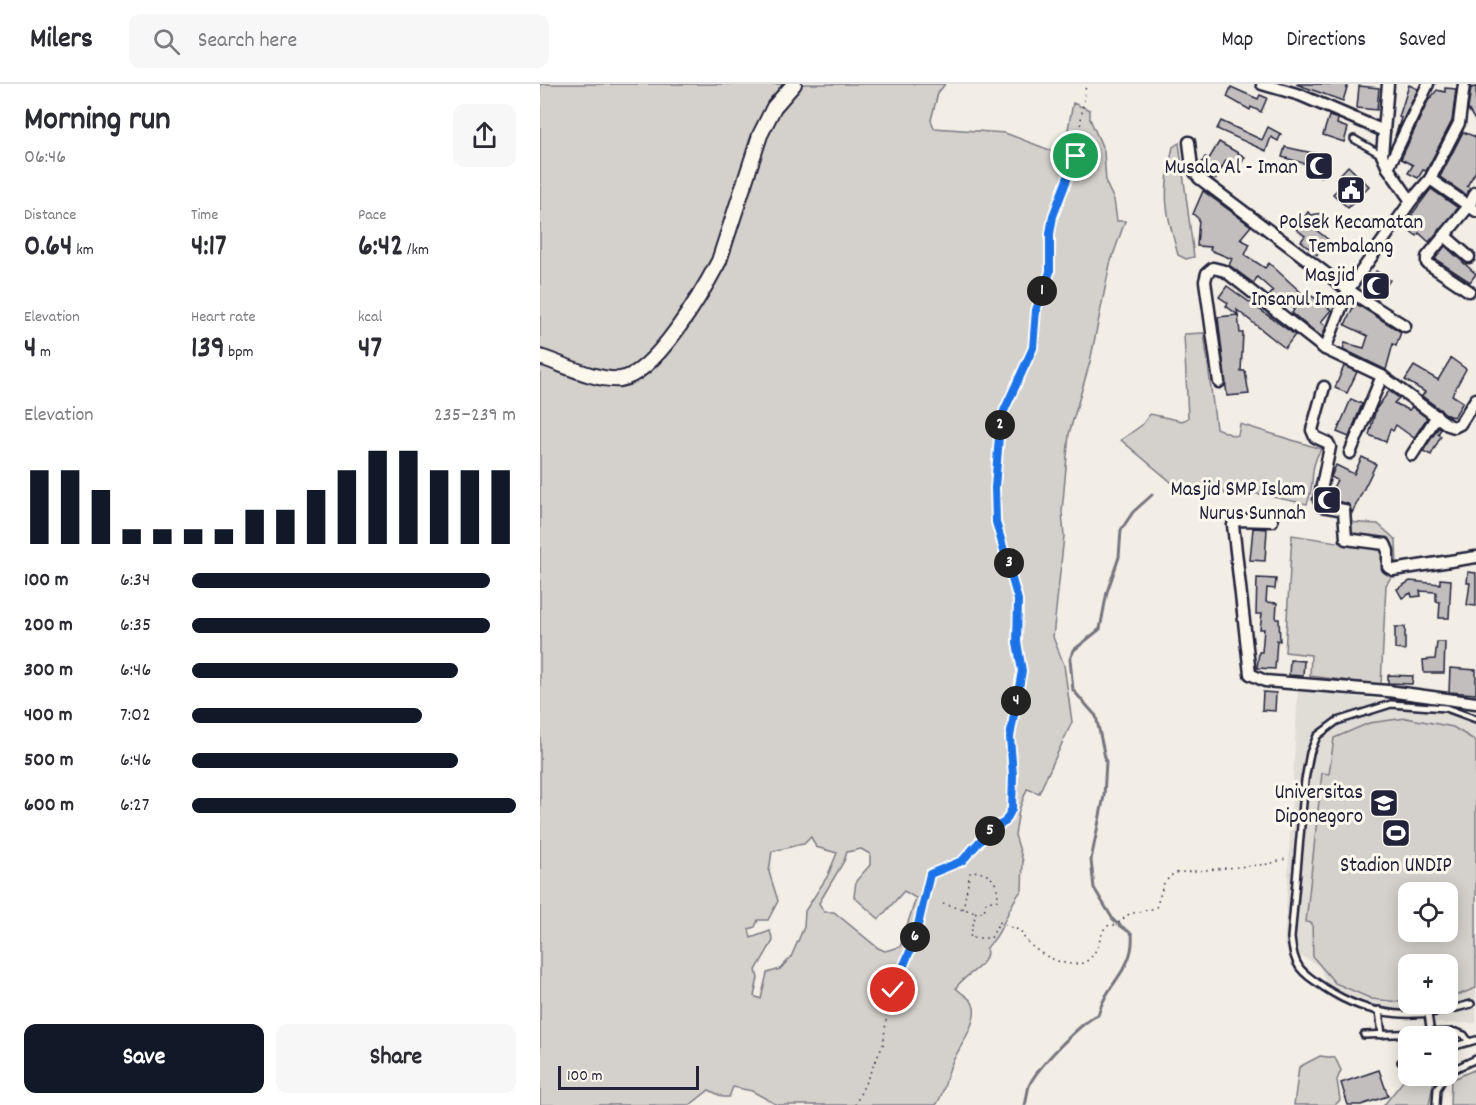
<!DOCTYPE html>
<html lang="en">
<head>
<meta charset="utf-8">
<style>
  body { margin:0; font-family:Dekko,sans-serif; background:#f7f7f7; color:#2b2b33; height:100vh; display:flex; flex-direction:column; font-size:22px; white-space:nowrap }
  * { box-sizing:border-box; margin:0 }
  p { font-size:20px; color:#7c7c81 }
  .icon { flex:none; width:33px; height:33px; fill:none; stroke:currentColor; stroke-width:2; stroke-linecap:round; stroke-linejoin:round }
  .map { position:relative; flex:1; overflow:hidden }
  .sheet { display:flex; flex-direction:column; background:#fff; width:540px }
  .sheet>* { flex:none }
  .buttons { position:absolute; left:858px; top:798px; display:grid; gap:12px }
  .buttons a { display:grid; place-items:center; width:60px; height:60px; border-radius:12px; background:#fff; box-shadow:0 3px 15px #0003; font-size:30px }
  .scale { position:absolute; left:18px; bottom:15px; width:141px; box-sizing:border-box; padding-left:6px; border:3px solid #22223b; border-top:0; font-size:16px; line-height:21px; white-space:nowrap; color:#22223b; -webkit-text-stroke:4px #fbf7ec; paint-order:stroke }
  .pin { position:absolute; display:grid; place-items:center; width:51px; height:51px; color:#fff; margin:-26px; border:3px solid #fff; border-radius:50%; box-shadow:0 2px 6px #0007 }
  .km { position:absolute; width:30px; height:30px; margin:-15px; border-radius:50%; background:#222; color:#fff; font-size:16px; line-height:30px; text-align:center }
  .round { display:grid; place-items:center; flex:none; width:63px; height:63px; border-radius:12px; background:#f7f7f7 }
  .headline { display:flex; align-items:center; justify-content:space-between; height:102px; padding:0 24px }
  h1 { font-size:33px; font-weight:800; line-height:45px }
  .metrics { display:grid; grid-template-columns:repeat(3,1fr); gap:9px; height:102px; padding:6px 24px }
  .metrics div { display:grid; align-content:center }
  .metrics b { font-size:30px; font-weight:800 }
  .metrics small { font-size:16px; font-weight:400 }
  .metrics p { font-size:16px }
  .chart { height:168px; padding:12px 24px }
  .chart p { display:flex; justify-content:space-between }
  .chart svg { width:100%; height:108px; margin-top:6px; stroke:#111827; stroke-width:6 }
  .action { display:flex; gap:12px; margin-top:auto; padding:12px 24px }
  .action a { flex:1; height:69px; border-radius:12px; background:#111827; color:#fff; font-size:24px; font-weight:800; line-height:69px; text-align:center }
  .action a+a { background:#f7f7f7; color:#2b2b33 }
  ul { padding:0 24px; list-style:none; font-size:20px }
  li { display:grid; grid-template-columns:96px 72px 1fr; align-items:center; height:45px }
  li i { height:15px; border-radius:8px; background:#111827 }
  header { display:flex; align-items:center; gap:36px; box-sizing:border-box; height:84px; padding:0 30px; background:#fff; border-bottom:2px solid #e1e1e2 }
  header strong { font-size:28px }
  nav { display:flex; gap:33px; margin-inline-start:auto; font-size:21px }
  .search { width:420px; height:54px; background:#f7f7f7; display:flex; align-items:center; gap:15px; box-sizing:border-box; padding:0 21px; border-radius:12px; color:#7c7c81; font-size:22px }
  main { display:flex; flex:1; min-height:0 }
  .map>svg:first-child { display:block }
  .built { fill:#e0dcd6; fill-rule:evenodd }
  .green { fill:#d4d1cc; stroke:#7b7a84; stroke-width:1.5; fill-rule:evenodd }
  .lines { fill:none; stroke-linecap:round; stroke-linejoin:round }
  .stream { stroke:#76747f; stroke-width:3 }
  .building { fill:#c2bebe; stroke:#22223b; stroke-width:1.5 }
  .lane-casing { stroke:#22223b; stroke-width:10 }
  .street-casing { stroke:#22223b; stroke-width:15 }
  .secondary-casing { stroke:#22223b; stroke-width:18 }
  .path { stroke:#22223b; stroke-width:1.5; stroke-dasharray:1.5 4.5; stroke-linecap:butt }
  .lane { stroke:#fbf7ec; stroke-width:5 }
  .street { stroke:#fbf7ec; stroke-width:10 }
  .secondary { stroke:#fbf7ec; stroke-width:14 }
  .route-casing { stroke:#fff; stroke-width:12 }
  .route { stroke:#1a73e8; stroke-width:8 }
  .labels { text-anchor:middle; stroke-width:6; stroke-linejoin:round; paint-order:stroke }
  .poi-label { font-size:21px; fill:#22223b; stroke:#fbf7ec; text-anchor:end }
</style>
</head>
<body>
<header>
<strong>Milers</strong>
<div class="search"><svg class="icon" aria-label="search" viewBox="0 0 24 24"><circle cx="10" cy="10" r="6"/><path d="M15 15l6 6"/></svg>Search here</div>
<nav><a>Map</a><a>Directions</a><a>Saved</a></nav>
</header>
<main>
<section class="sheet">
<div class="headline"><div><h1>Morning run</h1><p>06:46</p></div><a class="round"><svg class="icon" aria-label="share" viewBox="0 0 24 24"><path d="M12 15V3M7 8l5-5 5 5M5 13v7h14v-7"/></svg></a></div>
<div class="metrics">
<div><p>Distance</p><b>0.64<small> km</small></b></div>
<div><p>Time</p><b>4:17</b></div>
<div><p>Pace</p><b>6:42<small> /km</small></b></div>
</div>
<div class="metrics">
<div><p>Elevation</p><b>4<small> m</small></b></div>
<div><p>Heart rate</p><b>139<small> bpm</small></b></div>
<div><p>kcal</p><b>47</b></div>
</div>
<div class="chart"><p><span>Elevation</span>235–239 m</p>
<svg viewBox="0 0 160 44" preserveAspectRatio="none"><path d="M5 44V14M15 44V14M25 44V22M35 44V38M45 44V38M55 44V38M65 44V38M75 44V30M85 44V30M95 44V22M105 44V14M115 44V6M125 44V6M135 44V14M145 44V14M155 44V14"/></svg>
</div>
<ul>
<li><b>100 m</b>6:34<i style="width:92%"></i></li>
<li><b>200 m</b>6:35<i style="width:92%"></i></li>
<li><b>300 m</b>6:46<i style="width:82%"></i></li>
<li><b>400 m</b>7:02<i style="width:71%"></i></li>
<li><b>500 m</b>6:46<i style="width:82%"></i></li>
<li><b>600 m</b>6:27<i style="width:100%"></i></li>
</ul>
<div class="action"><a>Save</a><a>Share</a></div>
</section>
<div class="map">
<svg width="936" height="1021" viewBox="0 0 936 1021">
  <rect width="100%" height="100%" fill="#f2eee5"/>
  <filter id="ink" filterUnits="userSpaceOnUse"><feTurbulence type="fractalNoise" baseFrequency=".0167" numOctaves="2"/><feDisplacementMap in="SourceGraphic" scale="12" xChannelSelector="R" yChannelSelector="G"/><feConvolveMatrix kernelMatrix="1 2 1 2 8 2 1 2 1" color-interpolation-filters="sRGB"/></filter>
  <g filter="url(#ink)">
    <path class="built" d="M758,605L936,630V939H898L795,918L779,882L744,862ZM868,808H908V848H868ZM868,880H908V920H868Z"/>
    <g class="green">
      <path d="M0,0H405L398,9L391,36L394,44L465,49L520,70L525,61L533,19L550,26V35L564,67L566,99L574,116L577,137H585L570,180L550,278L529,350L522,428L524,452L513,553L524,581L532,638L499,709L487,705L479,726L475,751L483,777L482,806C466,823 465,848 446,864C452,882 423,890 416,904C422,911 433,914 434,924C437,940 417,967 411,981C405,995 405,1009 396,1021H237L212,1007L193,1003L189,1013H183L169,1006L150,1021H0ZM271,753L276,763L297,769L287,793L265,827L264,843L251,873L240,885L227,889L221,915L214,912L218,894L216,886L233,857L230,847L211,854L209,845L215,843L218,836H228L238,817L229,788L232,767C244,766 252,761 264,760ZM321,765L330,770V781L316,797L314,813L339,835L364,807L376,814L360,863L345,867L338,864L294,828H284L279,819L304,777L307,768Z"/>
      <path d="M639,59L654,173L646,175L638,171C625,122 622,113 633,63Z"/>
      <path d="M664,249L676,344L694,352L698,351L700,340L781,365C768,385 776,399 767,420L713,409L705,413L685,410L680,404L661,401L646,405L636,402L581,356L602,341L610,330L642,337L648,334L644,250Z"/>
      <polygon points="806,438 838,440 856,456 857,484 846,501 841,601 770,592 771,571 745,568 752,451 803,459"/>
      <path d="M866,634L913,643L936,657V904L908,915V880H868V919L832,915L795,899L773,873L772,839L766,838L782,689L789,690L794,654L829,639ZM868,808H908V848H868Z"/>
      <polygon points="780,972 795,974 801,986 797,996 800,1016 795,1021 754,1021 759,983"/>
      <polygon points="936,985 936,1021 910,1021 911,996"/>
      <polygon points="868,991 901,992 893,1000 889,1021 844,1021"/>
    </g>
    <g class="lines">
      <path class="stream" d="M485,1021C487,1015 487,1008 489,1002C495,986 542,937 558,931C567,897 595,886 592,850L574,837L554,804L551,776L564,712L566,678L556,632L533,606L530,575L534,566L560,545L567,508L579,473L581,446L593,428L612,411"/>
    </g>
    <g class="building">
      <polygon points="756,0 808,0 803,17"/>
      <polygon points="869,1 878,5 855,52 861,34 859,33"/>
      <polygon points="819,2 839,4 837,26 817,24"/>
      <polygon points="691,3 718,15 720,11 727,14 721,28 711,23 710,26 687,13"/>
      <polygon points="936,3 936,38 928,25 931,4"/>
      <polygon points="905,4 916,5 912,37 886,87 883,86 878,94 868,89 873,81 861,75 888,17 897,6 905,8"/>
      <polygon points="789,32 798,35 797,40 808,44 804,58 783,51"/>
      <polygon points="681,37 722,56 728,43 741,50 738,57 731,53 726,67 677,45"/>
      <polygon points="923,48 936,53 936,87 927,102 930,104 926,111 900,93"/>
      <polygon points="679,58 705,73 699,83 686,76 676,95 660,82 665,73 669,75"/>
      <polygon points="745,63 777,70 790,79 781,93 767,84 770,81 742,73"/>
      <polygon points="808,82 829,102 808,124 793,110 803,100 797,94"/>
      <polygon points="891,105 918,124 889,158 879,149 877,152 863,142"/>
      <polygon points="663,107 711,142 700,155 710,160 705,171 725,184 729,179 765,212 767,210 775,214 791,226 781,238 786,242 782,253 752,229 754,226 741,215 738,219 729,212 733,207 717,193 714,199 712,198 689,181 692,175 670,166 671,163 657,162 659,135 653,130"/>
      <polygon points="768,128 771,131 783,129 785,144 775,145 790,157 777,171 761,157 765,152 756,145"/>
      <polygon points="905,162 936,190 930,198 895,175"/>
      <polygon points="836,187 850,196 837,216 824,207"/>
      <polygon points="687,202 755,251 745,264 697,226 698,231 686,222 688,219 679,213"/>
      <polygon points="815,219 861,248 856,262 853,260 846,286 803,265 805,259 824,264 828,252 805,241"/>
      <polygon points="698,231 700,249 703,249 701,287 705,287 709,310 687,312 678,233"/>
      <polygon points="911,274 926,285 912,311 923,318 914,333 909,332 882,312 885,308 865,296 874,282 898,296"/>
      <polygon points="804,282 817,288 807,309 795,304"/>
      <polygon points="849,307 859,314 854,319 869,326 872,323 887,334 874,354 856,341 853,347 850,345 846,358 829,351 836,325"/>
      <polygon points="811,315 822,320 809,353 797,348"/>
      <polygon points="899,343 901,345 898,350 901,352 891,371 883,367"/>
      <polygon points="822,373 836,380 812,429 808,420 787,415 797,396 791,393 796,381 814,390"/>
      <polygon points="713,444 727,445 725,477 710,476"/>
      <polygon points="928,488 936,489 936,522 927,521 930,499 927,499"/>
      <polygon points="717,494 736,495 735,505 727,504 726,518 737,519 736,535 739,535 740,557 737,556 735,585 717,584 719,568 722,568 724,545 720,545 722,530 716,530"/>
      <polygon points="900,495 911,496 909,534 899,534 900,518 896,517 896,508 880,507 881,512 872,513 871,509 862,514 857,505 870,497 900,500"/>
      <polygon points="855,543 865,543 865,566 855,565"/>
      <polygon points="897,558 905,558 904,589 884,589 883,576 895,575"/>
      <polygon points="750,576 764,577 763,592 749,591"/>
      <polygon points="910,584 936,586 936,610 909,608"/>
      <polygon points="848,591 873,592 872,600 848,599"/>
      <polygon points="723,608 736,609 735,627 722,626"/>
      <polygon points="839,986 848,1012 821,1021 808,1021 801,999"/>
    </g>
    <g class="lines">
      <g class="lane-casing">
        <g id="lane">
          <polyline points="814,55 842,71"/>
          <path d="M931,920C878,936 832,935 785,904C761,888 754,884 751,854L765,696L770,669L777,652L797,637L851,620L906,624L936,635"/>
          <polyline points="839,926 842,951"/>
          <polyline points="888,930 891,950"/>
          <polyline points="824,951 916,948 924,951 929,958 936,956"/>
          <polyline points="908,964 929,958"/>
          <polyline points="861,978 868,976"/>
          <polyline points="908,988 936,975"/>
          <polyline points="896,1021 897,1005 905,992"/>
        </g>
      </g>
      <g class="street-casing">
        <g id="street">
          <polyline points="722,0 760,11 844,47"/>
          <polyline points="848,0 842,71 848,84 871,117 808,206 785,265 842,292 908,341 914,343 920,340 936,315"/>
          <polyline points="649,58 652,84 659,94 808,206 865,242"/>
          <polyline points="848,84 888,0"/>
          <polyline points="890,95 929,122 887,173 887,179 929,207"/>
          <polyline points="936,108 929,122 936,127"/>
          <polyline points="871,117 890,95 919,39 924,0"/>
          <polyline points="905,152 929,173"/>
          <polyline points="679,298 665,197 667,189 673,184 685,187 785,265"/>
          <polyline points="784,303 772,346 775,353 788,359 790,363 779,416 782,422 804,426 806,455 845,460 848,467 848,483 853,486 936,473"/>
          <polyline points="810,369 842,292"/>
          <polyline points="872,371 897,332"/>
          <polyline points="732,437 696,436 693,441 710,590 725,597 848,607 936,619"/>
        </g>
      </g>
      <g class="secondary-casing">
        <path id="secondary" d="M0,273C23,280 55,297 80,295C115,291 163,207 179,177L220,51L234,23L254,0"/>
      </g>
      <g class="path">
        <polyline points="403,820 435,828"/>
        <path d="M423,825L430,789L433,787C452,790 458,797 458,816L446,818L444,828H436L430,854H451L459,838L481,847C486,866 531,890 548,876C559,867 559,853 566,842L576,841L589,830L616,824L624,799L634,789L729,780L745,775"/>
        <polyline points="315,1021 343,961 348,921 374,858 390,790 422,777 450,746 465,738 472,725 473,691 470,653 482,587 476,558 478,516 456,438 455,404 459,352 464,327 493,264 496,226 510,188 510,150 513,132 536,72 546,0"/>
      </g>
      <use href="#lane" class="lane"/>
      <use href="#street" class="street"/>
      <use href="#secondary" class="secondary"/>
    </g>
  </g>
  <g class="lines" filter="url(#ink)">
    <g class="route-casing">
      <polyline id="route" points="353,906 374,858 390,790 422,777 450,746 465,738 472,725 473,691 470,653 482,587 477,558 478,516 456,438 455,404 459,352 464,327 493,264 496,226 510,188 510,150 513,132 536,72"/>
    </g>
    <use href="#route" class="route"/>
  </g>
  <defs>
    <g id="mosque-square" transform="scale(1.5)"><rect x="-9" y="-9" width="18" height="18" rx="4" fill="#22223b" stroke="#fbf7ec"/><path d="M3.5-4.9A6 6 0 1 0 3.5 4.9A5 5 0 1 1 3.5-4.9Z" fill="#fff"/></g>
    <g id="civic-square" transform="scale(1.5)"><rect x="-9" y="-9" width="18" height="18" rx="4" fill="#22223b" stroke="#fbf7ec"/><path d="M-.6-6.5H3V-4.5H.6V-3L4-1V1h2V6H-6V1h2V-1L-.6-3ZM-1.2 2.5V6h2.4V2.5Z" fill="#fff"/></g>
    <g id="university-square" transform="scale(1.5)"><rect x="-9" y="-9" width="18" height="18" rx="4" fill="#22223b" stroke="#fbf7ec"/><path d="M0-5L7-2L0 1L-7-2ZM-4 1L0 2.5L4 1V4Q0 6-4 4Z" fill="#fff"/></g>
    <g id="stadium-square" transform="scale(1.5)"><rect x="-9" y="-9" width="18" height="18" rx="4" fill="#22223b" stroke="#fbf7ec"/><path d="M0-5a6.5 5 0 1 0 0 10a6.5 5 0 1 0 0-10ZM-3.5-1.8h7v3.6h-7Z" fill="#fff"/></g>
  </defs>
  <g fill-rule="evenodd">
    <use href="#mosque-square" x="779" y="82"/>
    <use href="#civic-square" x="811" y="106"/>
    <use href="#mosque-square" x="836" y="202"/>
    <use href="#mosque-square" x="787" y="416"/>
    <use href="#university-square" x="844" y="719"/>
    <use href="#stadium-square" x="856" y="749"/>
  </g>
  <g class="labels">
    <g class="poi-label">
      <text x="758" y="89">Musala Al - Iman</text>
      <text x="811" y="144" text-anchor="middle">Polsek Kecamatan<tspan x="811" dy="24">Tembalang</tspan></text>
      <text x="815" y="197">Masjid<tspan x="815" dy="24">Insanul Iman</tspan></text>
      <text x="766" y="411">Masjid SMP Islam<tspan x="766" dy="24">Nurus Sunnah</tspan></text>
      <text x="823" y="714">Universitas<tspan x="823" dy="24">Diponegoro</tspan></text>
      <text x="856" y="787" text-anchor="middle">Stadion UNDIP</text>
    </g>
  </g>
</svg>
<div class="buttons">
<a><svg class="icon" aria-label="locate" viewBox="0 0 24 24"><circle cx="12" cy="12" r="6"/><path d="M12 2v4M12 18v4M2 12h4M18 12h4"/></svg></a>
<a>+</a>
<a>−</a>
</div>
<div class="scale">100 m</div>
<div class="pin" style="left:536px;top:72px;background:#1e9e55"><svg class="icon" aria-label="arrive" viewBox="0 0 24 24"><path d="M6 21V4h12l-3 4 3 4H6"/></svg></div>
<div class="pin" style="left:353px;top:906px;background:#d93025"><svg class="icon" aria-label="check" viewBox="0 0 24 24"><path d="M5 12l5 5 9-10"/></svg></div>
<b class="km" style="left:502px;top:207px">1</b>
<b class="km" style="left:460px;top:341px">2</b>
<b class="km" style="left:469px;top:479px">3</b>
<b class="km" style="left:476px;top:617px">4</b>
<b class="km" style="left:450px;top:747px">5</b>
<b class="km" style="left:375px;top:853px">6</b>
</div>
</main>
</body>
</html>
